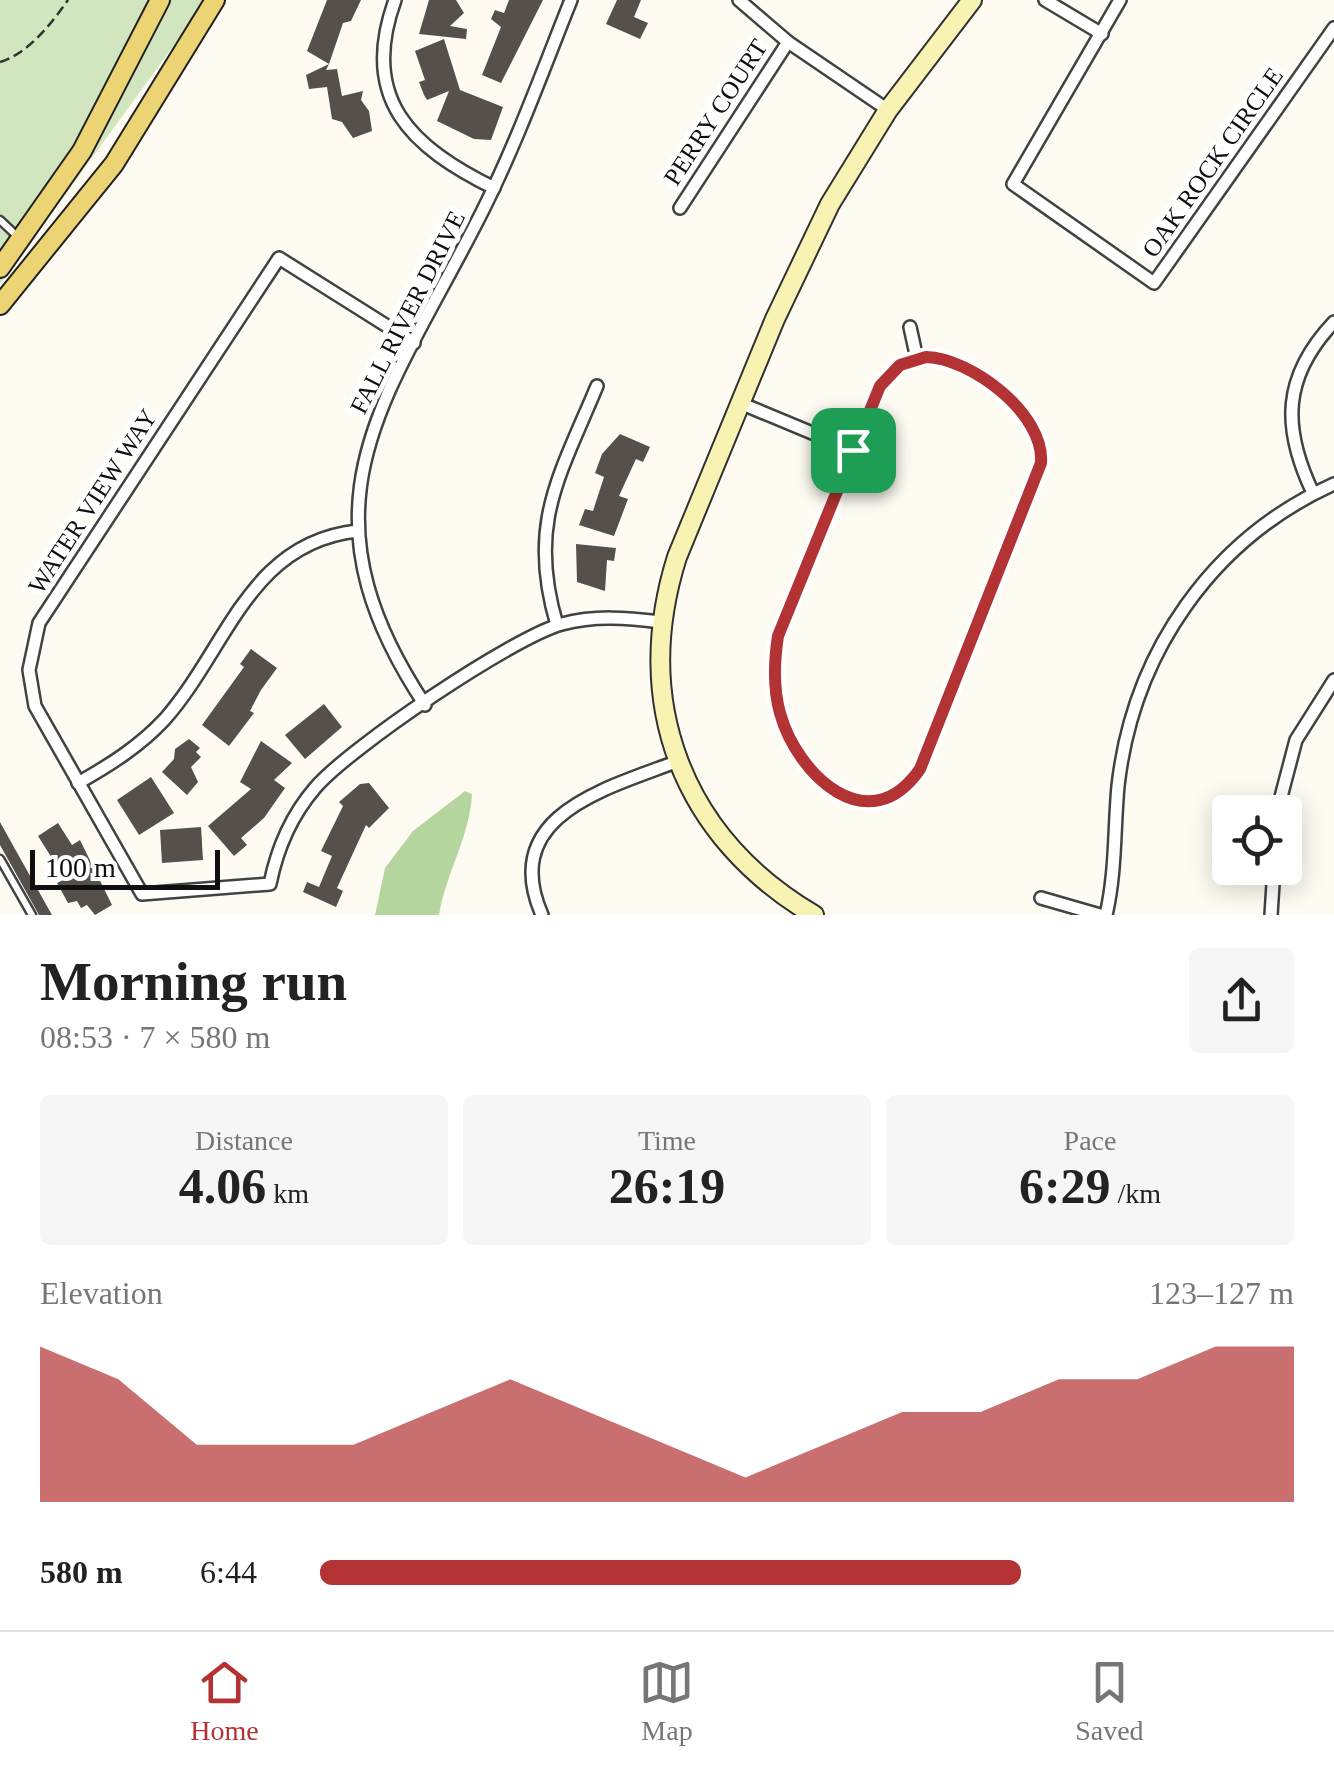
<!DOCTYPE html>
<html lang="en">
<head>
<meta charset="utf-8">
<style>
  body { margin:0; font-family:Georgia,serif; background:#f6f6f6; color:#222; height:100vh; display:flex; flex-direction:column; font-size:38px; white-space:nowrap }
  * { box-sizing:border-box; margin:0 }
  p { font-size:32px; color:#767676 }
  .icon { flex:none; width:55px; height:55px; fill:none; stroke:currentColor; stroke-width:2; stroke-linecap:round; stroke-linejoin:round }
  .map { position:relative; height:915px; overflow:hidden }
  .drawer { display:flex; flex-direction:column; background:#fff; flex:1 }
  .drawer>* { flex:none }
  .controls { position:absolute; left:1212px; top:795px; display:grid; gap:20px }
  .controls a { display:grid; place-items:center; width:90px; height:90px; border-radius:10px; background:#fff; box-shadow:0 5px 25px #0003; font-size:50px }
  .scale { position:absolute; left:30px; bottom:25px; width:190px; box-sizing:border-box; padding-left:10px; border:5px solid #0f0f0f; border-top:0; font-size:28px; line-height:35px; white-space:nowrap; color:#0f0f0f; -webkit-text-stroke:8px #fff; paint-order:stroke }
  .pin { position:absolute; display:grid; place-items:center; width:85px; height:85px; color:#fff; margin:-42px; border-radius:20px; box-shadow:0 5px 15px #0006 }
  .round { display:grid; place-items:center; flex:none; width:105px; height:105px; border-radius:10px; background:#f6f6f6 }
  .headline { display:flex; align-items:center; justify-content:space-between; height:170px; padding:0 40px }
  h1 { font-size:55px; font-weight:700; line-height:75px }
  .figures { display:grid; grid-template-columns:repeat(3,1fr); gap:15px; height:170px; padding:10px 40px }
  .figures div { display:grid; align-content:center; border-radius:10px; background:#f6f6f6; text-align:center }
  .figures b { font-size:50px; font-weight:700 }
  .figures small { font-size:28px; font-weight:400 }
  .figures p { font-size:28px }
  .chart { height:280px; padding:20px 40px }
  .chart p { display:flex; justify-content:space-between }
  .chart svg { width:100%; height:180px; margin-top:10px; fill:#b33334; opacity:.7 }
  ul { padding:0 40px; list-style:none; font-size:32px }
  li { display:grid; grid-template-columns:160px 120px 1fr; align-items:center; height:75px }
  li i { height:25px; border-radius:12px; background:#b33334 }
  .tabs { display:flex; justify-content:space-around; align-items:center; height:140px; border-top:2px solid #e0e0e0; background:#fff; font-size:28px; color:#767676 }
  .tabs a { display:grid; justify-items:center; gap:5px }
  .tabs .selected { color:#b33334 }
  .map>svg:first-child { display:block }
  .green { fill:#d1e6be }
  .forest { fill:#b5d59e }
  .building { fill:#56504c }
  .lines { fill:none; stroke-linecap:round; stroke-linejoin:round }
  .lane-casing { stroke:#424242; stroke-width:11 }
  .street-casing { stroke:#424242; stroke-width:16 }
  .secondary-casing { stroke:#313131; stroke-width:22 }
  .primary-casing { stroke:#202020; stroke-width:22 }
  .path { stroke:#313131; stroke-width:2.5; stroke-dasharray:10 5; stroke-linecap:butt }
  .lane { stroke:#fff; stroke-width:6 }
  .street { stroke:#fff; stroke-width:11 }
  .secondary { stroke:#f8f3b3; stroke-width:18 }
  .primary { stroke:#ecd373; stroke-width:18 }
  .route-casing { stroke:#fff; stroke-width:20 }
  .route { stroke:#b33334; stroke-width:12 }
  .labels { text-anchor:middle; stroke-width:10; stroke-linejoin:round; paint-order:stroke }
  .street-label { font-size:25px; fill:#0f0f0f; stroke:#fff }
</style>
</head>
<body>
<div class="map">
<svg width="1334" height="915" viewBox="0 0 1334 915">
  <rect width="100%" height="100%" fill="#fefcf2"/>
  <polygon class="green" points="0,0 207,0 0,284"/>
  <path class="forest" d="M465,791L472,794C470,836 446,873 439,915H375L385,868L413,831Z"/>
  <g class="building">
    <polygon points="327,0 361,0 351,21 343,23 329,64 307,51"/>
    <polygon points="429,0 456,0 464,13 450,26 467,29 466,39 419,34"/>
    <polygon points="509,0 543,0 501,83 482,75 501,27 491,19 495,10 504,13"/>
    <polygon points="617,0 641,0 634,17 648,23 640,39 606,24"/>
    <polygon points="444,39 460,90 503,107 491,140 474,139 437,121 449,91 427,100 424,95 419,82 425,80 415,51"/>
    <polygon points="329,64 326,70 337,69 342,96 363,91 361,100 369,111 372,131 353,138 342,122 332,119 327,87 309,89 306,75"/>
    <polygon points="620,434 650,447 643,462 636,459 619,496 628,499 614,536 579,525 585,509 593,511 604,477 595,473 602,454"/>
    <polygon points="576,544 616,548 614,561 607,560 605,591 577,582"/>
    <polygon points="251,649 277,668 261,690 250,711 254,713 229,746 202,725 244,667 240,664"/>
    <polygon points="324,704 342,727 305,759 285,735"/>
    <polygon points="189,739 200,748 196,752 201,757 191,767 198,782 187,795 162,772 174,759 175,749"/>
    <polygon points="261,741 292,763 274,780 285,788 264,818 241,838 247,845 234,856 208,826 251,789 240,782"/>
    <polygon points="151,777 174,813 139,835 117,800"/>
    <polygon points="369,783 389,808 369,828 366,825 337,888 343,891 336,907 303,892 307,882 319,887 332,856 321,851 343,806 339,802 360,784"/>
    <polygon points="0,822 15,849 52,915 39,915 0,845"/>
    <polygon points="58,823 72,845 80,840 112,905 95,915 87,905 81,908 77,901 68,903 57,883 65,879 38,836"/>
    <polygon points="201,827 203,860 162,863 160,830"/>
  </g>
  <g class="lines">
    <g class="lane-casing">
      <g id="lane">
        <polyline points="0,220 18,237"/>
        <polyline points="0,859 32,915"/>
      </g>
    </g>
    <g class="street-casing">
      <g id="street">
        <path d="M395,0C359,99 411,147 494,188"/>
        <polyline points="739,0 788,42 888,110"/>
        <polyline points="1045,0 1102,34"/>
        <polyline points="1120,0 1013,184 1154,283 1334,28"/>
        <polyline points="680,208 788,42"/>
        <polyline points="910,327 917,359"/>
        <path d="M414,343L279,258L39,623L29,670L35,706L142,894L270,884C277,849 291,816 315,788C349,748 513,637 562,624C595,615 628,618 661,622"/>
        <path d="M935,357C978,365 1045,415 1041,463L920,769C869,843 798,775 780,713C773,687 774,662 778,636L879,386L900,365Z"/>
        <polyline points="740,403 853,450"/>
        <path d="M1313,493C1282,428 1282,377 1334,322"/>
        <path d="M557,625C527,525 559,477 597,386"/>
        <path d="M425,705C289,500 388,399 483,210C517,142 543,70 571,0"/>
        <path d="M78,783C110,765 140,746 165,719C228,647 249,543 357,531"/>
        <polyline points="1277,812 1296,740 1334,680"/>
        <polyline points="1041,898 1100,915"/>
        <path d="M542,915C498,814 609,788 678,761"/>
        <path d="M1106,915C1116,872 1114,829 1118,786C1133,653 1212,539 1334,484"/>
        <polyline points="1271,915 1274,868"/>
      </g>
    </g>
    <g class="secondary-casing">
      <path id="secondary" d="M814,915C682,837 631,703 677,557L775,319L830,204L888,110L972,0"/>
    </g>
    <g class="primary-casing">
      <g id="primary">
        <polyline points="0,268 82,151 160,0"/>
        <polyline points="0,305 114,164 215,0"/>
      </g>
    </g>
    <path class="path" d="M0,62C29,53 51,24 68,0"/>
    <use href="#lane" class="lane"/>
    <use href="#street" class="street"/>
    <use href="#secondary" class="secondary"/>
    <use href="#primary" class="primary"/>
  </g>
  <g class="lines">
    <g class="route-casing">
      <path id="route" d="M926,357C971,358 1045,414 1041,463L920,769C869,843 797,775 780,713C773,688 774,662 778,636L880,386L900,365Z"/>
    </g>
    <use href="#route" class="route"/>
  </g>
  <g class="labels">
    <g class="street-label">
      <text transform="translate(715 112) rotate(-57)" y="9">PERRY COURT</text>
      <text transform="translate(1212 162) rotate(-55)" y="9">OAK ROCK CIRCLE</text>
      <text transform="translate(407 312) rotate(-63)" y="9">FALL RIVER DRIVE</text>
      <text transform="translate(92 501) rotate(-57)" y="9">WATER VIEW WAY</text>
    </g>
  </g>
</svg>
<div class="controls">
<a><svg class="icon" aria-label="locate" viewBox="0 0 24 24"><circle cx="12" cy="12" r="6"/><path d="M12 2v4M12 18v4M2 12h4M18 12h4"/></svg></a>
</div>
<div class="scale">100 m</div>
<div class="pin" style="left:853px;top:450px;background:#1e9e55"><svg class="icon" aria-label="arrive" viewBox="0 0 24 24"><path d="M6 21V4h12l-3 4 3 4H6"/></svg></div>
</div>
<section class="drawer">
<div class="headline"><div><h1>Morning run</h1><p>08:53 · 7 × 580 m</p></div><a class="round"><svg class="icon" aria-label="share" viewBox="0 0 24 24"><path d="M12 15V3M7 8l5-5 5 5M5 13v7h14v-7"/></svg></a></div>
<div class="figures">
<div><p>Distance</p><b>4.06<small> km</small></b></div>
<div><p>Time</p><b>26:19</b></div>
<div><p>Pace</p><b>6:29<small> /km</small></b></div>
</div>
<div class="chart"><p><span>Elevation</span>123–127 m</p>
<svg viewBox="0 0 160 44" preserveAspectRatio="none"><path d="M0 44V6L10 14L20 30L30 30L40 30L50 22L60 14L70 22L80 30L90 38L100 30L110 22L120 22L130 14L140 14L150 6L160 6V44z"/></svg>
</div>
<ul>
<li><b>580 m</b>6:44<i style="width:72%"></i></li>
</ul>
</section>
<nav class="tabs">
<a class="selected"><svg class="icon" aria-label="home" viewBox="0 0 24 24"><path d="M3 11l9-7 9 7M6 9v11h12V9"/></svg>Home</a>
<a><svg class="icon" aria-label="map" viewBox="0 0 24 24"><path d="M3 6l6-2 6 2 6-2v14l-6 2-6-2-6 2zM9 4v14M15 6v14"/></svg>Map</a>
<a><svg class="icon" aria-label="saved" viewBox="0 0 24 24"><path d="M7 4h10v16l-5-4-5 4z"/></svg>Saved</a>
</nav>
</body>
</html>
